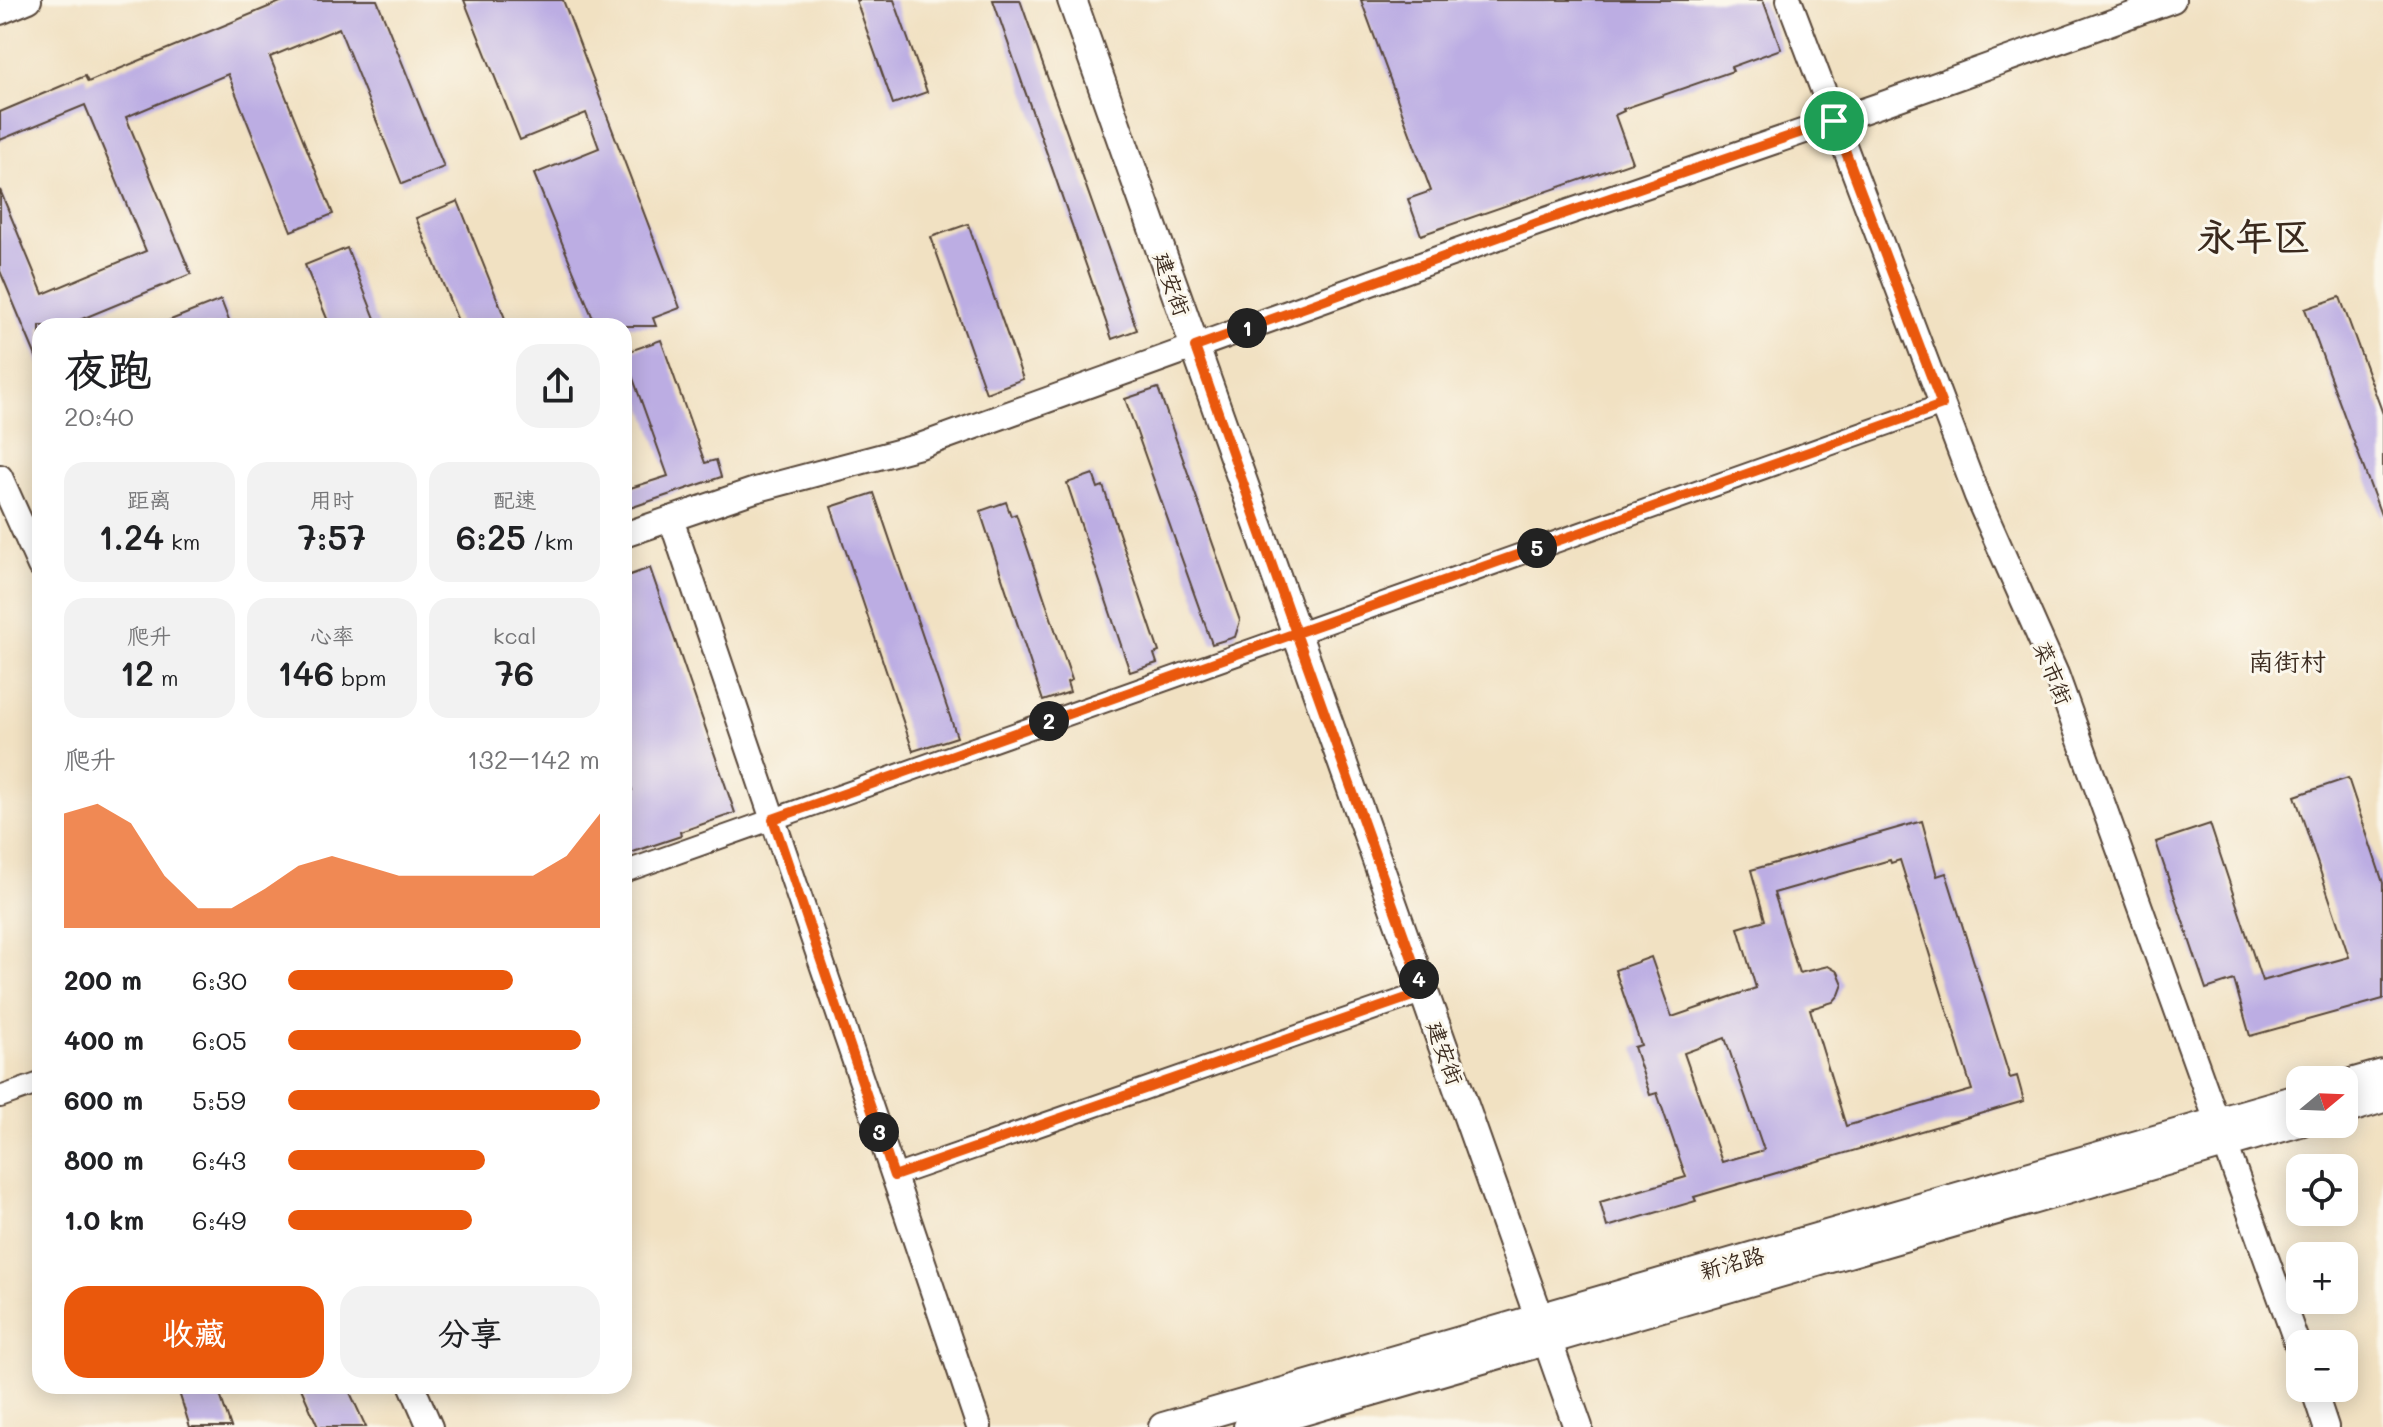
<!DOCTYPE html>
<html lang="zh">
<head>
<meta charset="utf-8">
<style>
  body { margin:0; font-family:Mali,"LXGW WenKai TC",sans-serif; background:#f2f2f2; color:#202124; height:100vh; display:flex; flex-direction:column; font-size:30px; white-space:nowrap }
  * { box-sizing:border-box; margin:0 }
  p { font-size:26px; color:#757577 }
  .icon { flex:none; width:44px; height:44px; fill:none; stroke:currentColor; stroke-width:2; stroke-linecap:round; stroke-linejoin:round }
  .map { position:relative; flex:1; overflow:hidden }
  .side { position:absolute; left:32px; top:318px; width:600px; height:1076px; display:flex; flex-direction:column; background:#fff; border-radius:24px; box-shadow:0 4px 20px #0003 }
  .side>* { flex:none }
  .needle { width:52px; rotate:71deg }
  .buttons { position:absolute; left:2286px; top:1066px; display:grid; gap:16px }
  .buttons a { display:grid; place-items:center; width:72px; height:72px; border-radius:16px; background:#fff; box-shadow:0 4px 20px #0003; font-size:40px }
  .pin { position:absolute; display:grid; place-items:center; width:68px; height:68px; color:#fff; margin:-34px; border:4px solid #fff; border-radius:50%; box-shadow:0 2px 8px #0007 }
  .km { position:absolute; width:40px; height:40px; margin:-20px; border-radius:50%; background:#222; color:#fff; font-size:22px; line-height:40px; text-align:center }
  .round { display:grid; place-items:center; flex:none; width:84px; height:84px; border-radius:24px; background:#f2f2f2 }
  .overview { display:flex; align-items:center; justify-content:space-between; height:136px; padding:0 32px }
  h1 { font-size:44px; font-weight:600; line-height:60px }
  .figures { display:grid; grid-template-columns:repeat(3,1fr); gap:12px; height:136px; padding:8px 32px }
  .figures div { display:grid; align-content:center; border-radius:20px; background:#f2f2f2; text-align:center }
  .figures b { font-size:34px; font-weight:600 }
  .figures small { font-size:22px; font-weight:400 }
  .figures p { font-size:22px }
  .chart { height:224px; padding:16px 32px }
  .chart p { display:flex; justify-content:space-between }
  .chart svg { width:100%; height:144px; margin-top:8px; fill:#ea580c; opacity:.7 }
  .primary-button { display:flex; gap:16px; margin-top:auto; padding:16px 32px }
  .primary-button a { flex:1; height:92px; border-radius:24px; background:#ea580c; color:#fff; font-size:32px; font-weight:600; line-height:92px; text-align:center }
  .primary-button a+a { background:#f2f2f2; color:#202124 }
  ul { padding:0 32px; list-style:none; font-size:26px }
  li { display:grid; grid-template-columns:128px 96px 1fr; align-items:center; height:60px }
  li i { height:20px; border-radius:10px; background:#ea580c }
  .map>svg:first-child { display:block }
  .building { fill:#bcade3; fill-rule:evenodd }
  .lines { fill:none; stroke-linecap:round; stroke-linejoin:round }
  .minor-casing { stroke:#564537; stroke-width:24 }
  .tertiary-casing { stroke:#564537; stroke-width:28 }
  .secondary-casing { stroke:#564537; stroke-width:32 }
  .minor { stroke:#fff; stroke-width:20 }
  .tertiary { stroke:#fff; stroke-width:24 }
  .secondary { stroke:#fff; stroke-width:28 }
  .route-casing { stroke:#fff; stroke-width:16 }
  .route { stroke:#ea580c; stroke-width:10 }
  .labels { text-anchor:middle; stroke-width:6; stroke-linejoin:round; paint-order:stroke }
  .street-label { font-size:22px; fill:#3b2a1e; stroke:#fbf7ec }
  .quarter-label { font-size:26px; fill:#3b2a1e; stroke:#fbf7ec }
  .town-label { font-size:38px; font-weight:bold; fill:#3b2a1e; stroke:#fbf7ec }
</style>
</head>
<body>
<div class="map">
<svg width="2383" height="1427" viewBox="0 0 2383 1427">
  <rect width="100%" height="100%" fill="#fbf7ec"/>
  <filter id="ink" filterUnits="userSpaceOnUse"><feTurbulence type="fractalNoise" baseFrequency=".0125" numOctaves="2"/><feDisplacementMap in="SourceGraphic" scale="16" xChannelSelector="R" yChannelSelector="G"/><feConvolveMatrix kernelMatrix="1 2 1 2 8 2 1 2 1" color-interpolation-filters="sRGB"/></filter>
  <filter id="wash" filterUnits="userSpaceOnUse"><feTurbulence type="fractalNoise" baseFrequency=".006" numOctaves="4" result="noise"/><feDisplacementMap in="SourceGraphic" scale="32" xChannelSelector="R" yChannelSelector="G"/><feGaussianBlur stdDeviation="1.8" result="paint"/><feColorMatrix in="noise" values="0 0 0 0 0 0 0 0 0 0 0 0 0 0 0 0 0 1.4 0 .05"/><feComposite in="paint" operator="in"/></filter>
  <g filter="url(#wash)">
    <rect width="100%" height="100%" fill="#f1e1c2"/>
    <g id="blocks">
      <g class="building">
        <polygon points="285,0 377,0 444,167 402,184 339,28 270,57 333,214 291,231 228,74 126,117 191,274 65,326 40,326 40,366 0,271 0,190 43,294 146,251 85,105 0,140 0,112 85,76 88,82"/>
        <polygon points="464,0 563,0 680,308 653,318 656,326 596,326 534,174 599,148 586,113 520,140"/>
        <polygon points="856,0 894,0 927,92 893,104"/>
        <polygon points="993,0 1020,0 1137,330 1112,339"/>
        <polygon points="1361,0 1763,0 1781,49 1731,67 1733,71 1623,109 1624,111 1615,115 1632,162 1421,235 1408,199 1431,191"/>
        <polygon points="458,201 508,326 460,326 416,218"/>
        <polygon points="968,224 1023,379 986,393 931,237"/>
        <polygon points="347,248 378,326 330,326 305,265"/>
        <polygon points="2340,297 2383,414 2383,515 2381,515 2305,309"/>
        <polygon points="221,300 231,326 158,326 158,325"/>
        <polygon points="661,340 705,463 716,460 721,477 624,510 624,490 668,476 624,353"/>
        <polygon points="1158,388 1240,621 1235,637 1212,644 1125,399"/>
        <polygon points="1093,474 1098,488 1103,486 1159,652 1154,654 1157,663 1130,672 1067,483"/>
        <polygon points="874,493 957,737 913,751 831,507"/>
        <polygon points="1006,502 1011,516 1016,514 1072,680 1067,682 1070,692 1043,701 980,511"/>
        <polygon points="650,568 735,813 680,832 681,836 624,855 624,792 632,790 624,766 624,577"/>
        <polygon points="2348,778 2383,883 2383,999 2250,1036 2234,980 2206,989 2156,842 2210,824 2262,981 2349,957 2295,796"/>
        <path d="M1922,821L1937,876L1946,873L2010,1078L2017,1076L2024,1101L1694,1197L1696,1201L1607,1227L1600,1202L1686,1177L1657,1093L1650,1095L1634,1047L1641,1045L1615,970L1651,957L1672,1017L1756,988L1738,928L1765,920L1751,870ZM1890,860L1891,863L1900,860L1972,1090L1846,1126L1810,1009L1833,1002L1839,995L1843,984L1838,972L1828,966L1799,973L1774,893ZM1725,1038L1764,1150L1722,1162L1684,1053Z"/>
        <polygon points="177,1386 217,1386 231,1427 190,1427"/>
        <polygon points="300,1386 347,1386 366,1427 318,1427"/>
      </g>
    </g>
  </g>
  <g filter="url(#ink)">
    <use href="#blocks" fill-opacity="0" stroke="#564537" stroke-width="2"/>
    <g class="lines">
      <g class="minor-casing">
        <g id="minor">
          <polyline points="624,872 1942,405"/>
          <polyline points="0,1097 40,1083"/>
          <polyline points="894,1176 1424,992"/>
        </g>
      </g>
      <g class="tertiary-casing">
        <g id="tertiary">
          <polyline points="1789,0 1977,496 2056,674 2300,1352"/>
          <polyline points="0,12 29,0"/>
          <polyline points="0,477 40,566"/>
          <polyline points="671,519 979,1427"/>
          <polyline points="624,535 755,490 920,446 1537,223 1883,104 2173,0"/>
          <polyline points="412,1386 430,1427"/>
          <polyline points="2313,1388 2326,1427"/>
        </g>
      </g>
      <g class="secondary-casing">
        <g id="secondary">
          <polyline points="1072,0 1578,1427"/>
          <polyline points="2344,1085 2383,1074"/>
          <polyline points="2344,1110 2383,1098"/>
          <polyline points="1163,1427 2300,1098"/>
          <polyline points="1248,1427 2300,1122"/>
        </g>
      </g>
      <use href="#minor" class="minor"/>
      <use href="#tertiary" class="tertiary"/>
      <use href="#secondary" class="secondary"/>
    </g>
  </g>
  <g class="lines" filter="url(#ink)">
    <g class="route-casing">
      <polyline id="route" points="1834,121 1537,223 1195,347 1296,633 773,819 894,1176 1424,992 1296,633 1942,405 1834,121"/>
    </g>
    <use href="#route" class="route"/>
  </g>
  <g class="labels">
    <g class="street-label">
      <text transform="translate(1172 284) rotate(70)" y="8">建安街</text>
      <text transform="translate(2053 673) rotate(68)" y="8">菜市街</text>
      <text transform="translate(1445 1053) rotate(70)" y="8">建安街</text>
      <text transform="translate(1732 1263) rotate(-16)" y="8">新洺路</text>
    </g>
    <g class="quarter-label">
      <text x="2287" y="671">南街村</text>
    </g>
    <g class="town-label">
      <text x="2254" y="250">永年区</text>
    </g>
  </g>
</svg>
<div class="buttons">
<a><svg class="needle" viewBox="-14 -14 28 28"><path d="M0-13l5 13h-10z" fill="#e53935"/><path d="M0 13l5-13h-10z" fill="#757577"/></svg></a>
<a><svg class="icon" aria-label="locate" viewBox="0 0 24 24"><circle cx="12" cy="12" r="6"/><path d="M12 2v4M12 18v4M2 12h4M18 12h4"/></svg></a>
<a>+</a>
<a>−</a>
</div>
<div class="pin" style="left:1834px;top:121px;background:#1e9e55"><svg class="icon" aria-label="arrive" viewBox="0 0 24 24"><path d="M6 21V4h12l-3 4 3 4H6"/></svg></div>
<b class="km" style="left:1247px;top:328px">1</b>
<b class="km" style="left:1049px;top:721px">2</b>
<b class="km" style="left:879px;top:1132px">3</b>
<b class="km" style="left:1419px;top:979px">4</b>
<b class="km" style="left:1537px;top:548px">5</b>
<section class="side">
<div class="overview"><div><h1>夜跑</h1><p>20:40</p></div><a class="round"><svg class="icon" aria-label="share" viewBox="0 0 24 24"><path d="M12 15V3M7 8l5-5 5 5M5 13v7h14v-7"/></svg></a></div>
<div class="figures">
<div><p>距离</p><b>1.24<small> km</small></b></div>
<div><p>用时</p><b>7:57</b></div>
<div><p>配速</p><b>6:25<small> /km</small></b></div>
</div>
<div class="figures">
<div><p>爬升</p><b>12<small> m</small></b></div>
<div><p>心率</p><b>146<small> bpm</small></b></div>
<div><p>kcal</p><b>76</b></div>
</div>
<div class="chart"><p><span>爬升</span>132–142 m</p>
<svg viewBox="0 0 160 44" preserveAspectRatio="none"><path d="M0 44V9L10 6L20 12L30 28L40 38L50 38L60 32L70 25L80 22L90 25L100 28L110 28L120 28L130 28L140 28L150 22L160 9V44z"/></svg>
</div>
<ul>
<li><b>200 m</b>6:30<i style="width:72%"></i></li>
<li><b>400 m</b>6:05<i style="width:94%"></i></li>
<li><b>600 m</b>5:59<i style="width:100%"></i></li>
<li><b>800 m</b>6:43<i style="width:63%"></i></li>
<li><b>1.0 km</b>6:49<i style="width:59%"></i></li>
</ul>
<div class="primary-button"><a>收藏</a><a>分享</a></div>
</section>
</div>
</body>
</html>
